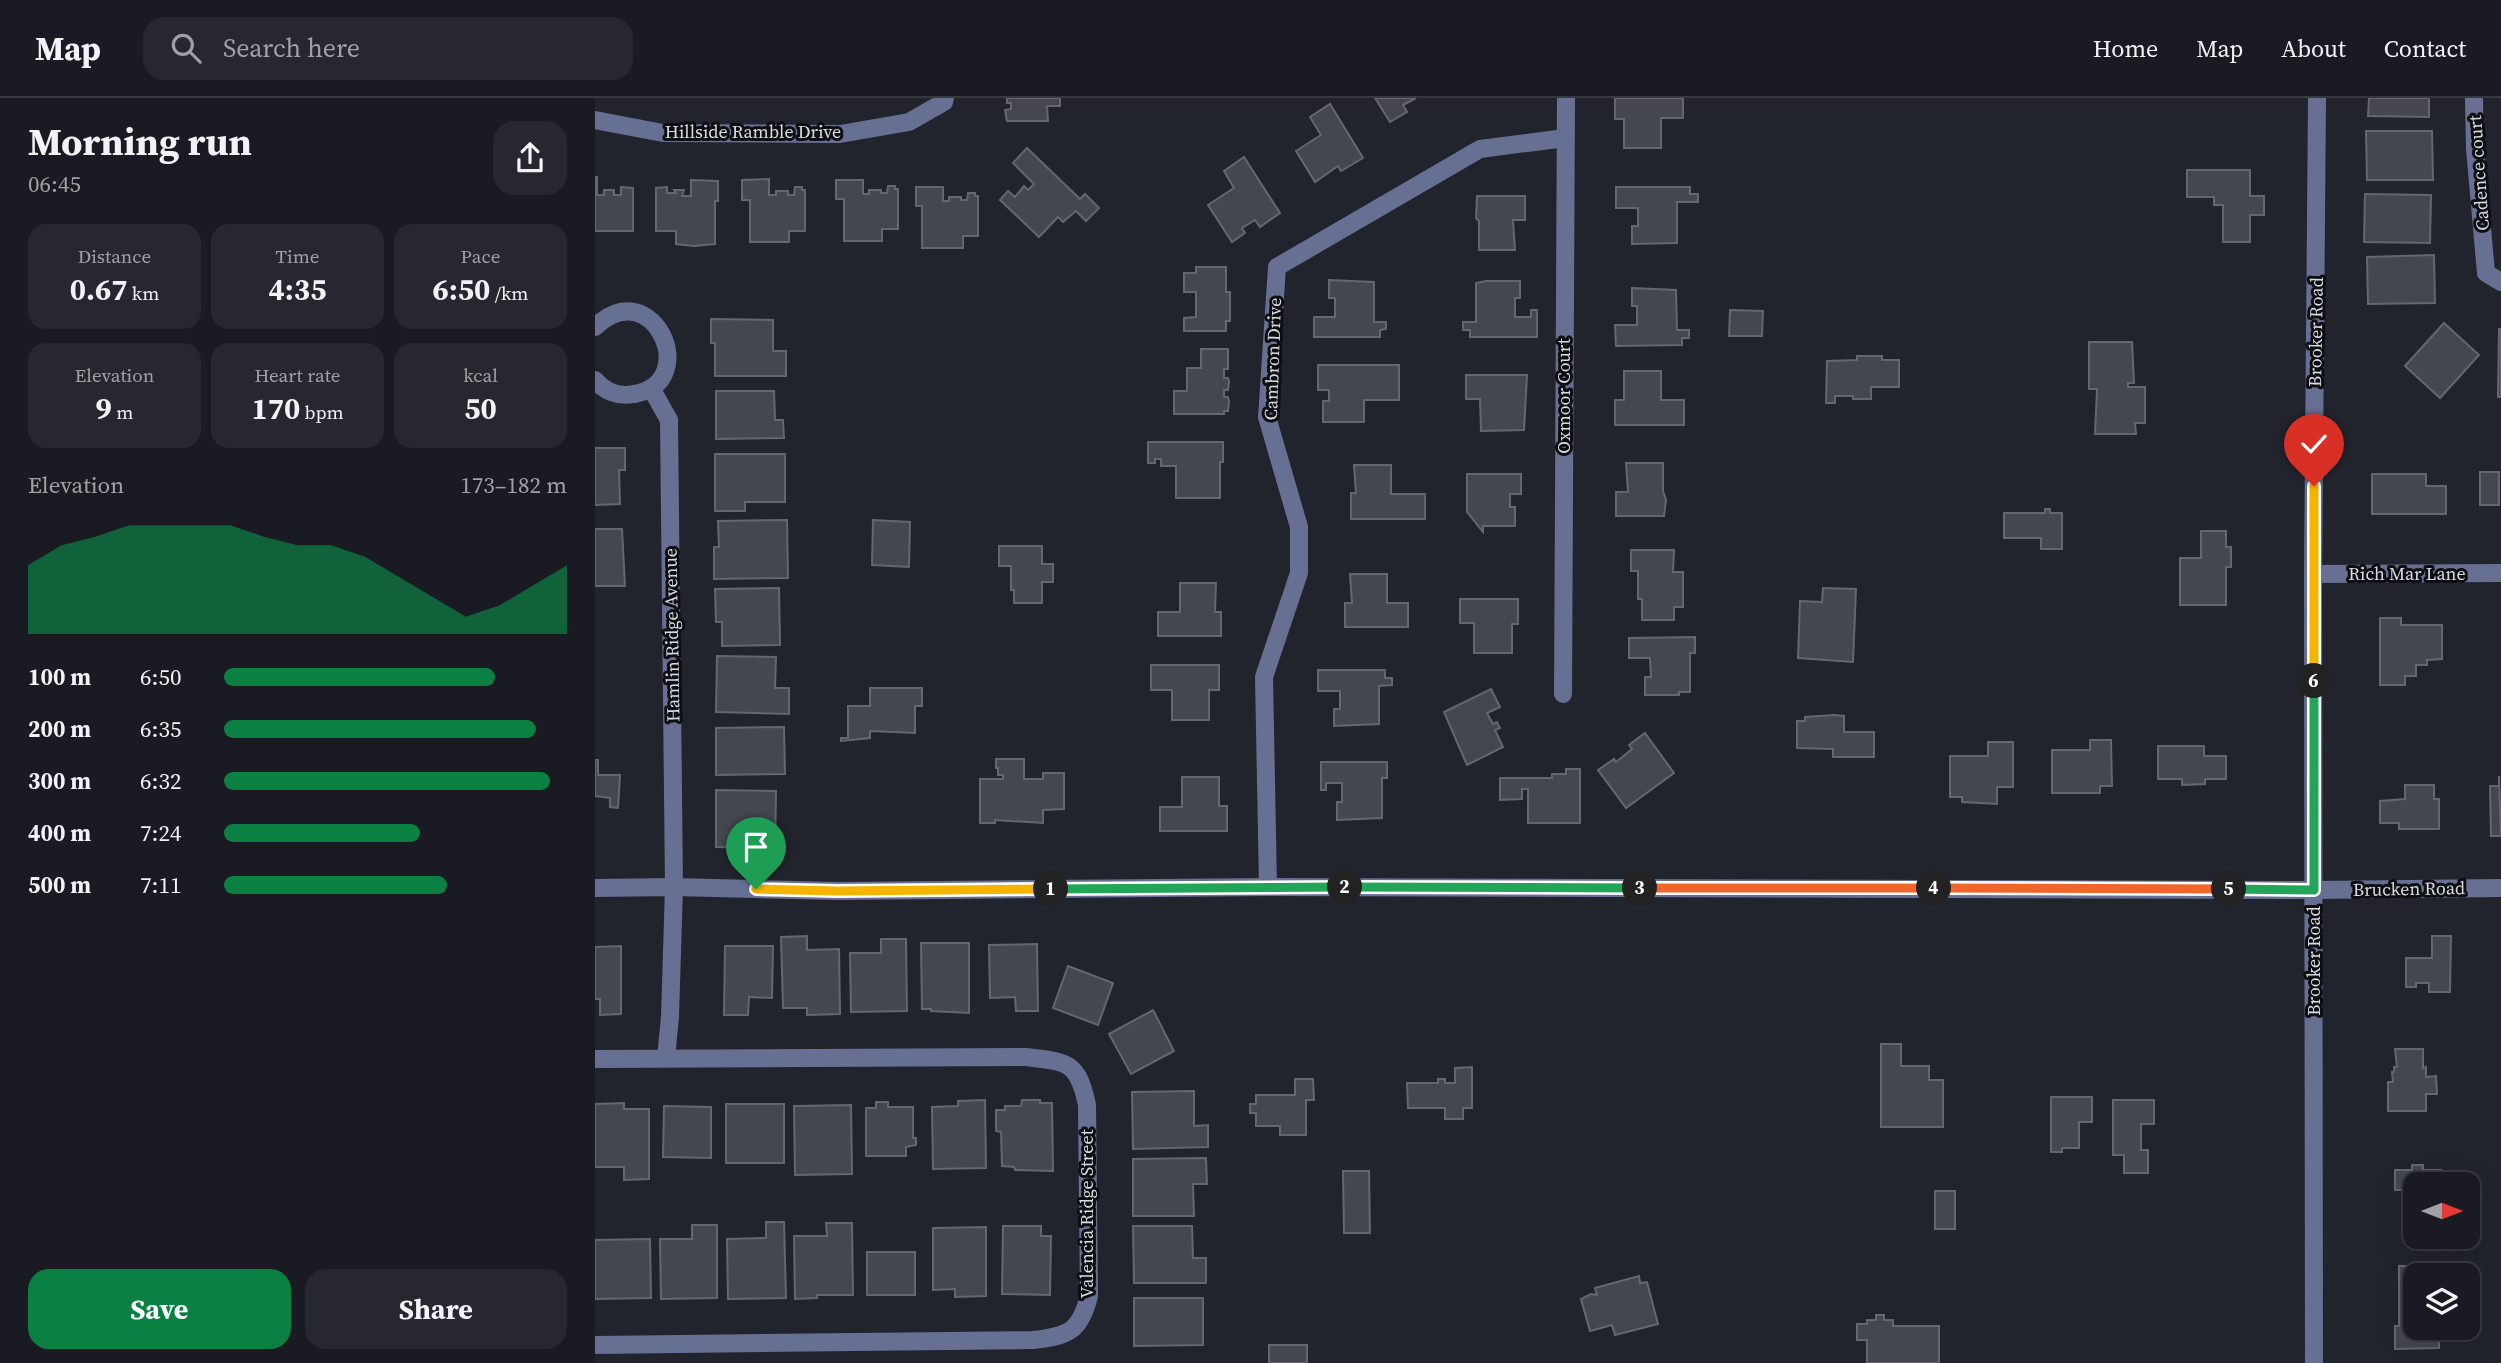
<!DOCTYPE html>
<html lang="en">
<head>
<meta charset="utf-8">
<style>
  body { margin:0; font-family:"Source Serif 4",serif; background:#27282f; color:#f1f3f6; height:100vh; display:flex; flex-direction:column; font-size:26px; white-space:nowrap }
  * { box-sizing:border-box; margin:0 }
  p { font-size:23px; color:#9fa1a5 }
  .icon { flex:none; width:38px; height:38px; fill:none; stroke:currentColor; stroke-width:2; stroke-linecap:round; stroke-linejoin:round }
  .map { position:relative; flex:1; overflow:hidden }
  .drawer { display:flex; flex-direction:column; background:#1a1b22; width:595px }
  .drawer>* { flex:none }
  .needle { width:46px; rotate:90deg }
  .buttons { position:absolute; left:1808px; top:1074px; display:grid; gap:14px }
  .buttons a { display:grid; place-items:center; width:77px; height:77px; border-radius:14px; background:#1a1b22; box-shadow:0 7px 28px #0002,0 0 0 2px #383940; font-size:35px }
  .pin { position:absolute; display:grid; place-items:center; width:60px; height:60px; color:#fff; margin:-72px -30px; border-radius:50% 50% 50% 0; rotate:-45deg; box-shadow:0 0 7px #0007 }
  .pin .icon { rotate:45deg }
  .km { position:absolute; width:35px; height:35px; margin:-18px; border-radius:50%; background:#222; color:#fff; font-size:19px; line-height:35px; text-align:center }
  .round { display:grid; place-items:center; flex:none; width:74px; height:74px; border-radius:21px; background:#27282f }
  .summary { display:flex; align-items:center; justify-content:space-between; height:119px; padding:0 28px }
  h1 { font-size:38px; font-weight:700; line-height:52px }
  .figures { display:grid; grid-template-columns:repeat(3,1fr); gap:10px; height:119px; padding:7px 28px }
  .figures div { display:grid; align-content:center; border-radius:18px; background:#27282f; text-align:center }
  .figures b { font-size:30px; font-weight:700 }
  .figures small { font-size:19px; font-weight:400 }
  .figures p { font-size:19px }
  .chart { height:196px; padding:14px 28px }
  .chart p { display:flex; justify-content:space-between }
  .chart svg { width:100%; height:126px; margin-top:7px; fill:#0b8043; opacity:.7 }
  .primary-button { display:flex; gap:14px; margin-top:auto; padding:14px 28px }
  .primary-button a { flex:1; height:80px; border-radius:21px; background:#0b8043; color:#fff; font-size:28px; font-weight:700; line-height:80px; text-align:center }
  .primary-button a+a { background:#27282f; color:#f1f3f6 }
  ul { padding:0 28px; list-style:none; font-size:23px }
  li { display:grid; grid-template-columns:112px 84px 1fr; align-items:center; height:52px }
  li i { height:18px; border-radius:9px; background:#0b8043 }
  header { display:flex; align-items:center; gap:42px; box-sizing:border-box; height:98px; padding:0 35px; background:#1a1b22; border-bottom:2px solid #383940 }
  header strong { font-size:33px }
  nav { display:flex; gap:38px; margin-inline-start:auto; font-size:24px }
  .search { width:490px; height:63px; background:#27282f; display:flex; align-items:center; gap:18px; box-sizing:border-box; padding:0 24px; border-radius:21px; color:#9fa1a5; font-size:26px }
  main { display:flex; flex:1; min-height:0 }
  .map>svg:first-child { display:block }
  .building { fill:#454750; stroke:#646670; stroke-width:2 }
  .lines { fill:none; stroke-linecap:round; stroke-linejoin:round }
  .minor { stroke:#676f93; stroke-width:18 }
  .split-1-casing { stroke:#fff; stroke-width:14 }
  .split-2-casing { stroke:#fff; stroke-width:14 }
  .split-3-casing { stroke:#fff; stroke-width:14 }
  .split-4-casing { stroke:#fff; stroke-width:14 }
  .split-5-casing { stroke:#fff; stroke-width:14 }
  .split-6-casing { stroke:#fff; stroke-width:14 }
  .split-7-casing { stroke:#fff; stroke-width:14 }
  .split-1 { stroke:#f5b400; stroke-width:9 }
  .split-2 { stroke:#22a559; stroke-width:9 }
  .split-3 { stroke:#22a559; stroke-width:9 }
  .split-4 { stroke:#f0652b; stroke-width:9 }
  .split-5 { stroke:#f0652b; stroke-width:9 }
  .split-6 { stroke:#22a559; stroke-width:9 }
  .split-7 { stroke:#f5b400; stroke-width:9 }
  .labels { text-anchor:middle; stroke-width:6; stroke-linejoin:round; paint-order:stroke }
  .street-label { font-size:18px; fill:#dbdce2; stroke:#0d0e11 }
</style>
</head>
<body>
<header>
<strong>Map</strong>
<div class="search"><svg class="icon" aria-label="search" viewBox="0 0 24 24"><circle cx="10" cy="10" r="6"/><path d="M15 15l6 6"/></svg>Search here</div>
<nav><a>Home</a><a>Map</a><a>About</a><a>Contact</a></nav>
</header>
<main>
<section class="drawer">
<div class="summary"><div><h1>Morning run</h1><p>06:45</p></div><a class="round"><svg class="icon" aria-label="share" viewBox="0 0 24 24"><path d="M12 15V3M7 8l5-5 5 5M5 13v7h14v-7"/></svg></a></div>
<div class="figures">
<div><p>Distance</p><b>0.67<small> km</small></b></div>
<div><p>Time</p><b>4:35</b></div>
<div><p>Pace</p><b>6:50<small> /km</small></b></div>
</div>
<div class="figures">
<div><p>Elevation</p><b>9<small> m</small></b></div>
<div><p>Heart rate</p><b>170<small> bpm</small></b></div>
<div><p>kcal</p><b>50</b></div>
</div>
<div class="chart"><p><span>Elevation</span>173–182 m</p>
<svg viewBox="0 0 160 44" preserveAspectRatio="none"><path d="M0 44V20L10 13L20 10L30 6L40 6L50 6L60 6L70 10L80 13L90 13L100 17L110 24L120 31L130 38L140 34L150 27L160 20V44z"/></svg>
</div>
<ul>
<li><b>100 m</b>6:50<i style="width:79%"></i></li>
<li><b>200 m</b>6:35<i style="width:91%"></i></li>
<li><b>300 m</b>6:32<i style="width:95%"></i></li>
<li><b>400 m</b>7:24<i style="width:57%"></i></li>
<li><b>500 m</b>7:11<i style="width:65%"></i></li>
</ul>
<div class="primary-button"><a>Save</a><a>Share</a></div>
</section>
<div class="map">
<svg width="1906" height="1265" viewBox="0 0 1906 1265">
  <rect width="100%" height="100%" fill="#22242d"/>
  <g class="building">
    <polygon points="412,0 465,0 465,8 452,8 453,23 412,23 410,12 416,11 416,5 412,5"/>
    <polygon points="780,0 821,0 808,7 812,14 795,24"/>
    <polygon points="1020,0 1088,0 1088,20 1066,20 1066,50 1029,50 1029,21 1020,21"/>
    <polygon points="1774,0 1834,0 1834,19 1773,18"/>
    <polygon points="735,6 768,60 746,73 743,68 720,84 701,53 726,37 715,19"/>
    <polygon points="1771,33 1837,33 1838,82 1772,82"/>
    <polygon points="432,50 485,101 490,96 504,110 491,123 481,113 468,124 463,119 444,139 405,102 413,93 420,99 429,88 433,92 439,86 418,65"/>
    <polygon points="649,59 685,115 665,129 660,122 647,130 650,135 637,144 613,107 639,90 629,73"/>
    <polygon points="1592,72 1655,72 1655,98 1669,98 1669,117 1655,117 1655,144 1628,144 1628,107 1619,107 1619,99 1592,99"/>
    <polygon points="0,79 2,79 2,97 9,97 9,92 19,92 19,97 26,97 26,89 38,90 38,133 0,133"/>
    <polygon points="174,81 174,97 181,97 181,93 193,93 193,97 199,97 200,89 207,89 207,92 210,92 210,133 194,133 194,144 155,144 155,102 147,102 147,82"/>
    <polygon points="96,82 123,83 123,103 120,103 120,146 99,148 81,146 81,133 61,133 61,90 72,89 72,95 81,95 79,92 89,92 87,98 96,98"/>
    <polygon points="241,82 268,82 268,96 274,96 274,92 286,92 286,95 292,95 293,88 300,88 300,91 303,91 303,131 287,131 287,143 249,143 249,101 241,101"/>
    <polygon points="321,89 348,89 348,103 354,103 354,99 366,99 366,102 372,102 373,95 380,95 380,98 383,98 383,138 368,138 368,150 327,150 327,108 321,108"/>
    <polygon points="1021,89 1095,89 1095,96 1103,96 1103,104 1082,104 1082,145 1037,146 1037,128 1043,128 1043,110 1021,110"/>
    <polygon points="1770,96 1836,97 1835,145 1769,144"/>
    <polygon points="882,98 930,98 930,122 918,122 920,152 884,152 884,123 881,120"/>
    <polygon points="1839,157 1840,205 1773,206 1772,159"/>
    <polygon points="601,169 631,169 631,194 635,194 635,223 631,223 631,233 589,233 589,220 601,219 601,194 589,194 589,175 601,175"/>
    <polygon points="734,182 779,184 779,224 791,224 791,231 785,232 785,239 719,239 719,219 740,219 740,200 734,200"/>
    <polygon points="891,183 925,183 925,200 920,200 920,219 936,219 936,212 942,212 942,239 875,239 875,232 868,232 868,224 881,224 881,185"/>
    <polygon points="1037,190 1081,192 1082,232 1094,232 1094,240 1087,240 1087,247 1021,248 1020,227 1042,227 1042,208 1037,208"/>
    <polygon points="1135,212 1168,213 1167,238 1134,238"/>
    <polygon points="116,221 178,222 178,253 191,253 191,278 120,278 120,245 116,245"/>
    <polygon points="1849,225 1884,257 1845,300 1810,268"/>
    <polygon points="1904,231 1906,231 1906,299 1903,299"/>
    <polygon points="1494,244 1537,244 1539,285 1533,285 1533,289 1550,289 1550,325 1540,325 1541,336 1500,336 1502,291 1494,291"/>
    <polygon points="606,251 633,251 633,271 629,271 629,280 633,280 634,284 633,292 629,292 629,299 633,299 634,304 633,313 629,313 629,316 579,316 579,293 592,293 592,270 606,270"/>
    <polygon points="1262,258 1287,258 1287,262 1304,262 1304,289 1276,289 1276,301 1258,301 1258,298 1240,298 1240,305 1231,305 1232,263 1262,262"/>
    <polygon points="723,267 804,267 804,302 769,302 769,324 728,324 728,303 734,303 734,292 723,292"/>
    <polygon points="1029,273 1066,273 1066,302 1089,302 1089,327 1020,327 1020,302 1029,302"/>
    <polygon points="871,277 932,277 929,332 886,333 885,301 871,301"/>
    <polygon points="121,293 179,293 180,322 188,322 189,340 121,341"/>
    <polygon points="553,344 628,344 628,364 625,364 625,400 581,400 581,368 566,368 566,361 560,361 560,365 553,365"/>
    <polygon points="0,350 30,350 30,372 24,372 25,406 0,407"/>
    <polygon points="120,356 190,356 190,404 150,404 150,413 120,413"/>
    <polygon points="1031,365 1068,365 1068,393 1071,402 1069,418 1021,418 1021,394 1033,394"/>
    <polygon points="759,367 796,367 796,396 830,396 830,421 756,421 756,395 761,395"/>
    <rect x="1885" y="374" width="19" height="33"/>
    <polygon points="872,376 926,376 926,396 915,396 915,409 920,409 920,428 888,428 888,434 872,414"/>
    <polygon points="1777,376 1831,376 1831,388 1851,388 1851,416 1777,416"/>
    <polygon points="1450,411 1455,411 1455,415 1467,415 1467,451 1446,451 1446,440 1409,440 1409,415 1450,415"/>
    <polygon points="192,422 193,480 119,481 119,449 124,449 123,423"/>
    <polygon points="278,422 315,424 314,469 277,467"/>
    <polygon points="0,431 27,431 30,488 0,488"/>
    <polygon points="1606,433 1631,433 1631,449 1636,449 1636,469 1631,469 1631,507 1585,507 1585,460 1606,460"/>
    <polygon points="404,448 447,448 447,466 458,466 458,484 447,484 447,505 419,505 419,492 416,492 416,468 404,468"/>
    <polygon points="1036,452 1079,452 1078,474 1088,474 1088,509 1079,509 1079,522 1047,522 1047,501 1043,501 1043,473 1036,473"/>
    <polygon points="755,476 792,476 792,505 813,505 813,529 750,529 750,505 757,505"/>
    <polygon points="585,485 621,485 620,514 626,514 626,538 563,538 563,514 585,514"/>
    <polygon points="184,490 185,547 127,548 127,524 121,524 120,491"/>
    <polygon points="1228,490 1261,491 1258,564 1203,560 1205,503 1227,504"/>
    <polygon points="865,501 923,501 923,526 917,526 917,555 879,555 879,525 865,525"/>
    <polygon points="1785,520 1806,520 1806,527 1847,527 1847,561 1832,562 1832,567 1821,567 1821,578 1810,578 1810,587 1785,587"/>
    <polygon points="1100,539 1100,555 1095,555 1095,594 1084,594 1084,597 1050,597 1050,579 1056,579 1055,560 1034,560 1034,540"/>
    <polygon points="122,558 181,559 180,590 194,590 194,616 121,614"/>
    <polygon points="556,567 624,567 624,592 614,592 614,622 577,622 577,592 556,592"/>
    <polygon points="723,572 790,572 790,580 797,580 797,587 784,588 784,626 739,628 739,611 745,611 745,593 723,593"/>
    <polygon points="275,590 327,590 327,608 320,608 320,635 275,633 275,640 246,643 246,640 253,640 253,608 275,608"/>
    <polygon points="896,591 905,609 892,615 898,626 902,624 905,630 900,632 908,649 872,667 849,614"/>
    <polygon points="1239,617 1249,618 1249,634 1279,634 1279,659 1238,659 1238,651 1202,650 1202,623 1210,623 1210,619"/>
    <polygon points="189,629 190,676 121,677 121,630"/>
    <polygon points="1050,635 1079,675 1031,710 1003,672 1019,661 1021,664 1037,651 1034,647"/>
    <polygon points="1495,642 1516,642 1517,688 1505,688 1505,695 1457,695 1457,652 1495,652"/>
    <polygon points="1393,644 1418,644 1418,689 1402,689 1402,706 1367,704 1367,699 1355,699 1355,658 1393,658"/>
    <polygon points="1563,648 1609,648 1609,658 1631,658 1631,681 1610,681 1610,686 1587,687 1587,681 1563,681"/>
    <polygon points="401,661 429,661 429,681 448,681 448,675 469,675 469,711 448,712 448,725 400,722 400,725 385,725 385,681 408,681 408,677 403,677 403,670 401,670"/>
    <polygon points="0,662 3,662 3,677 25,677 23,710 15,709 15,700 0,698"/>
    <polygon points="726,664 792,664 792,680 787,680 787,720 742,722 742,704 747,704 747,685 731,685 731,692 726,692"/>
    <polygon points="971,671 985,671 985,725 933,725 933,691 927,691 927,701 905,702 905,680 957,680 957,676 971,676"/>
    <polygon points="1904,678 1906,738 1896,738 1895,688 1904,688"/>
    <polygon points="587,679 624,679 624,708 632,708 632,733 565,733 565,709 587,709"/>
    <polygon points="1810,687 1839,687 1839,701 1844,701 1844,731 1804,731 1804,725 1785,725 1785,703 1810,701"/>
    <polygon points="121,692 181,693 180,750 121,749"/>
    <polygon points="212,838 212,852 244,851 245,916 212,917 212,910 188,910 186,839"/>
    <polygon points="1837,838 1856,838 1855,894 1834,894 1834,885 1821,885 1821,889 1811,889 1811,860 1837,860"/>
    <polygon points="286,841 311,841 312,913 256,914 255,855 286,855"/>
    <polygon points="326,845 374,845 374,915 336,913 336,911 327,911"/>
    <polygon points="442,846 443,913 421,913 420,899 395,900 394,847"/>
    <polygon points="26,848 26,916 5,917 5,901 0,901 0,849"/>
    <polygon points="130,848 178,848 177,900 154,899 153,917 129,917"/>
    <polygon points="473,868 518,885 503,927 458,910"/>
    <polygon points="558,912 579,953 536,976 514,936"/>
    <polygon points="1286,946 1306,946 1306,968 1334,968 1334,982 1348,982 1348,1029 1286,1029"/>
    <polygon points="1800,951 1828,951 1828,970 1831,969 1831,979 1841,978 1842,996 1831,996 1831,1013 1793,1013 1793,984 1798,984 1797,974 1799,974 1799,969 1802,969"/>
    <polygon points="877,969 877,1010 868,1010 868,1021 850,1021 850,1010 813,1010 812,985 843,985 843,981 850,981 850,985 860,985 860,970"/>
    <polygon points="700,981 718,981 719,1002 711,1002 711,1037 685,1037 685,1028 661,1028 661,1015 655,1015 655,1006 661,1006 661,997 700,997"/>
    <polygon points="599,993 599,1028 613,1027 613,1049 538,1051 537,994"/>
    <polygon points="1456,999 1497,999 1497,1024 1484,1024 1484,1050 1467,1050 1467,1054 1456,1054"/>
    <polygon points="390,1002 391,1070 338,1071 337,1009 363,1008 363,1003"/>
    <polygon points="427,1002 445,1002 445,1005 457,1005 458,1073 420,1072 419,1069 407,1068 406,1034 401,1033 401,1012 410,1012 410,1008 426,1008"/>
    <polygon points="1518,1002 1559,1002 1559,1026 1546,1026 1546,1052 1553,1052 1553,1075 1529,1075 1529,1057 1518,1057"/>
    <polygon points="281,1004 293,1004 293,1009 318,1009 318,1040 321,1040 321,1047 311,1049 311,1058 271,1058 271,1010 281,1010"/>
    <polygon points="29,1005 29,1011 54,1011 54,1081 29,1082 29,1069 0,1069 0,1006"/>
    <rect x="131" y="1006" width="58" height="59"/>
    <polygon points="256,1007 257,1076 200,1077 199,1008"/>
    <polygon points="69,1008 116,1009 116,1060 68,1059"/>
    <polygon points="611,1060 612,1086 598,1086 599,1118 538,1118 538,1061"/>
    <polygon points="1817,1067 1828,1067 1828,1072 1846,1072 1846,1087 1820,1087 1820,1135 1808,1135 1808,1116 1810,1116 1809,1112 1810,1092 1800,1092 1800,1072 1817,1072"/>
    <polygon points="748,1073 774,1073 775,1135 749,1135"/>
    <rect x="1340" y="1093" width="20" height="38"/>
    <polygon points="171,1124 189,1124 191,1200 133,1201 132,1141 171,1140"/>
    <polygon points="231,1125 257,1125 258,1197 222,1197 222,1200 200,1201 199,1138 232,1138"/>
    <polygon points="97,1127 122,1127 122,1200 66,1201 65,1141 97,1141"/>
    <polygon points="408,1128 446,1128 446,1138 456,1138 455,1197 407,1196"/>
    <polygon points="538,1128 597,1128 598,1160 611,1160 611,1185 539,1185"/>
    <polygon points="391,1129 391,1198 360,1199 360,1191 338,1192 338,1130"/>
    <polygon points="55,1141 56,1200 0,1201 0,1142"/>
    <rect x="272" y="1154" width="48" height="43"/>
    <polygon points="1804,1168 1842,1168 1842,1178 1820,1178 1820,1230 1844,1231 1844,1250 1800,1251 1800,1228 1804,1228"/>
    <polygon points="1044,1178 1045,1185 1052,1184 1063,1226 1020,1237 1017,1227 995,1233 986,1201 996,1196 1002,1197 1000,1190"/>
    <polygon points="539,1200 608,1200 608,1247 539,1248"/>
    <polygon points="1281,1217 1289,1217 1289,1222 1298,1222 1298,1228 1344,1228 1344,1265 1272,1265 1272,1242 1262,1242 1262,1226 1272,1226 1272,1222 1281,1222"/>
    <rect x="674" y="1247" width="38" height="18"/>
  </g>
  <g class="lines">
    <g class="minor">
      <polyline points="1879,0 1880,51 1891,175 1906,184"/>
      <polyline points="0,22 68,35 245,36 314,24 349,4 350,0"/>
      <path d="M0,229C58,173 108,285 39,296C24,299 10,294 0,282"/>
      <polyline points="56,290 74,322 79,789 75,919 71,960"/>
      <polyline points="1718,476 1906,475"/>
      <polyline points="968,596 971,0"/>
      <polyline points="673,789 669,579 704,475 704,429 672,319 682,169 885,51 970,40"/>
      <polyline points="0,790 79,789 243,793 673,789 1719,792 1906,790"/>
      <path d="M0,961L431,959C472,964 483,963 492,1007L494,1198C485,1234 473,1238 438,1242L0,1247"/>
      <polyline points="1719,1265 1718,476 1722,0"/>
    </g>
  </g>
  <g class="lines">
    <g class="split-1-casing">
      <polyline id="split-1" points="161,791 243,793 456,791"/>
    </g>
    <g class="split-2-casing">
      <polyline id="split-2" points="456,791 750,789"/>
    </g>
    <g class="split-3-casing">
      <polyline id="split-3" points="750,789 1045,790"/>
    </g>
    <g class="split-4-casing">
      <polyline id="split-4" points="1045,790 1339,790"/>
    </g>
    <g class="split-5-casing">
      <polyline id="split-5" points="1339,790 1634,791"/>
    </g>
    <g class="split-6-casing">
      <polyline id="split-6" points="1634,791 1719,792 1719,583"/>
    </g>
    <g class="split-7-casing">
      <polyline id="split-7" points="1719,583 1719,388"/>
    </g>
    <use href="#split-1" class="split-1"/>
    <use href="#split-2" class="split-2"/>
    <use href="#split-3" class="split-3"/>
    <use href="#split-4" class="split-4"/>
    <use href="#split-5" class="split-5"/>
    <use href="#split-6" class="split-6"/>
    <use href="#split-7" class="split-7"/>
  </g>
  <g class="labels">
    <g class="street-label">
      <text x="158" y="40">Hillside Ramble Drive</text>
      <text transform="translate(1884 75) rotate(-94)" y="6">Cadence court</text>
      <text transform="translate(1721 234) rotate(-89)" y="6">Brooker Road</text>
      <text transform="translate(678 261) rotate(-88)" y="6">Cambron Drive</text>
      <text transform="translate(969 298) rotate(-90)" y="6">Oxmoor Court</text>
      <text x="1812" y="482">Rich Mar Lane</text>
      <text transform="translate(77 537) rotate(-91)" y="6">Hamlin Ridge Avenue</text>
      <text transform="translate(1814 791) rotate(-1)" y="6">Brucken Road</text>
      <text transform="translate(1719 863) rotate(-90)" y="6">Brooker Road</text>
      <text transform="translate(492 1116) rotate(-90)" y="6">Valencia Ridge Street</text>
    </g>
  </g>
</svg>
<div class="buttons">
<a><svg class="needle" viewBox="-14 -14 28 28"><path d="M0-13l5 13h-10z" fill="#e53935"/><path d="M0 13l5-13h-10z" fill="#9fa1a5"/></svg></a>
<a><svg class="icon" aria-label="layers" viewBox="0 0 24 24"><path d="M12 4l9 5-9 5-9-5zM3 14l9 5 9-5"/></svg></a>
</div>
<div class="pin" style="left:161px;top:791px;background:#1e9e55"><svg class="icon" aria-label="arrive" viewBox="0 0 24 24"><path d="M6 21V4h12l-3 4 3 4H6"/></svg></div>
<div class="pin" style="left:1719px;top:388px;background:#d93025"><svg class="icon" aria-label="check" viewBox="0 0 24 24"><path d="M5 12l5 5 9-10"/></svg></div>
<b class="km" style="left:456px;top:791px">1</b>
<b class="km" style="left:750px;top:789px">2</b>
<b class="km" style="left:1045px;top:790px">3</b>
<b class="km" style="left:1339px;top:790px">4</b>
<b class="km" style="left:1634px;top:791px">5</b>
<b class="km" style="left:1719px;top:583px">6</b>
</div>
</main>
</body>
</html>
